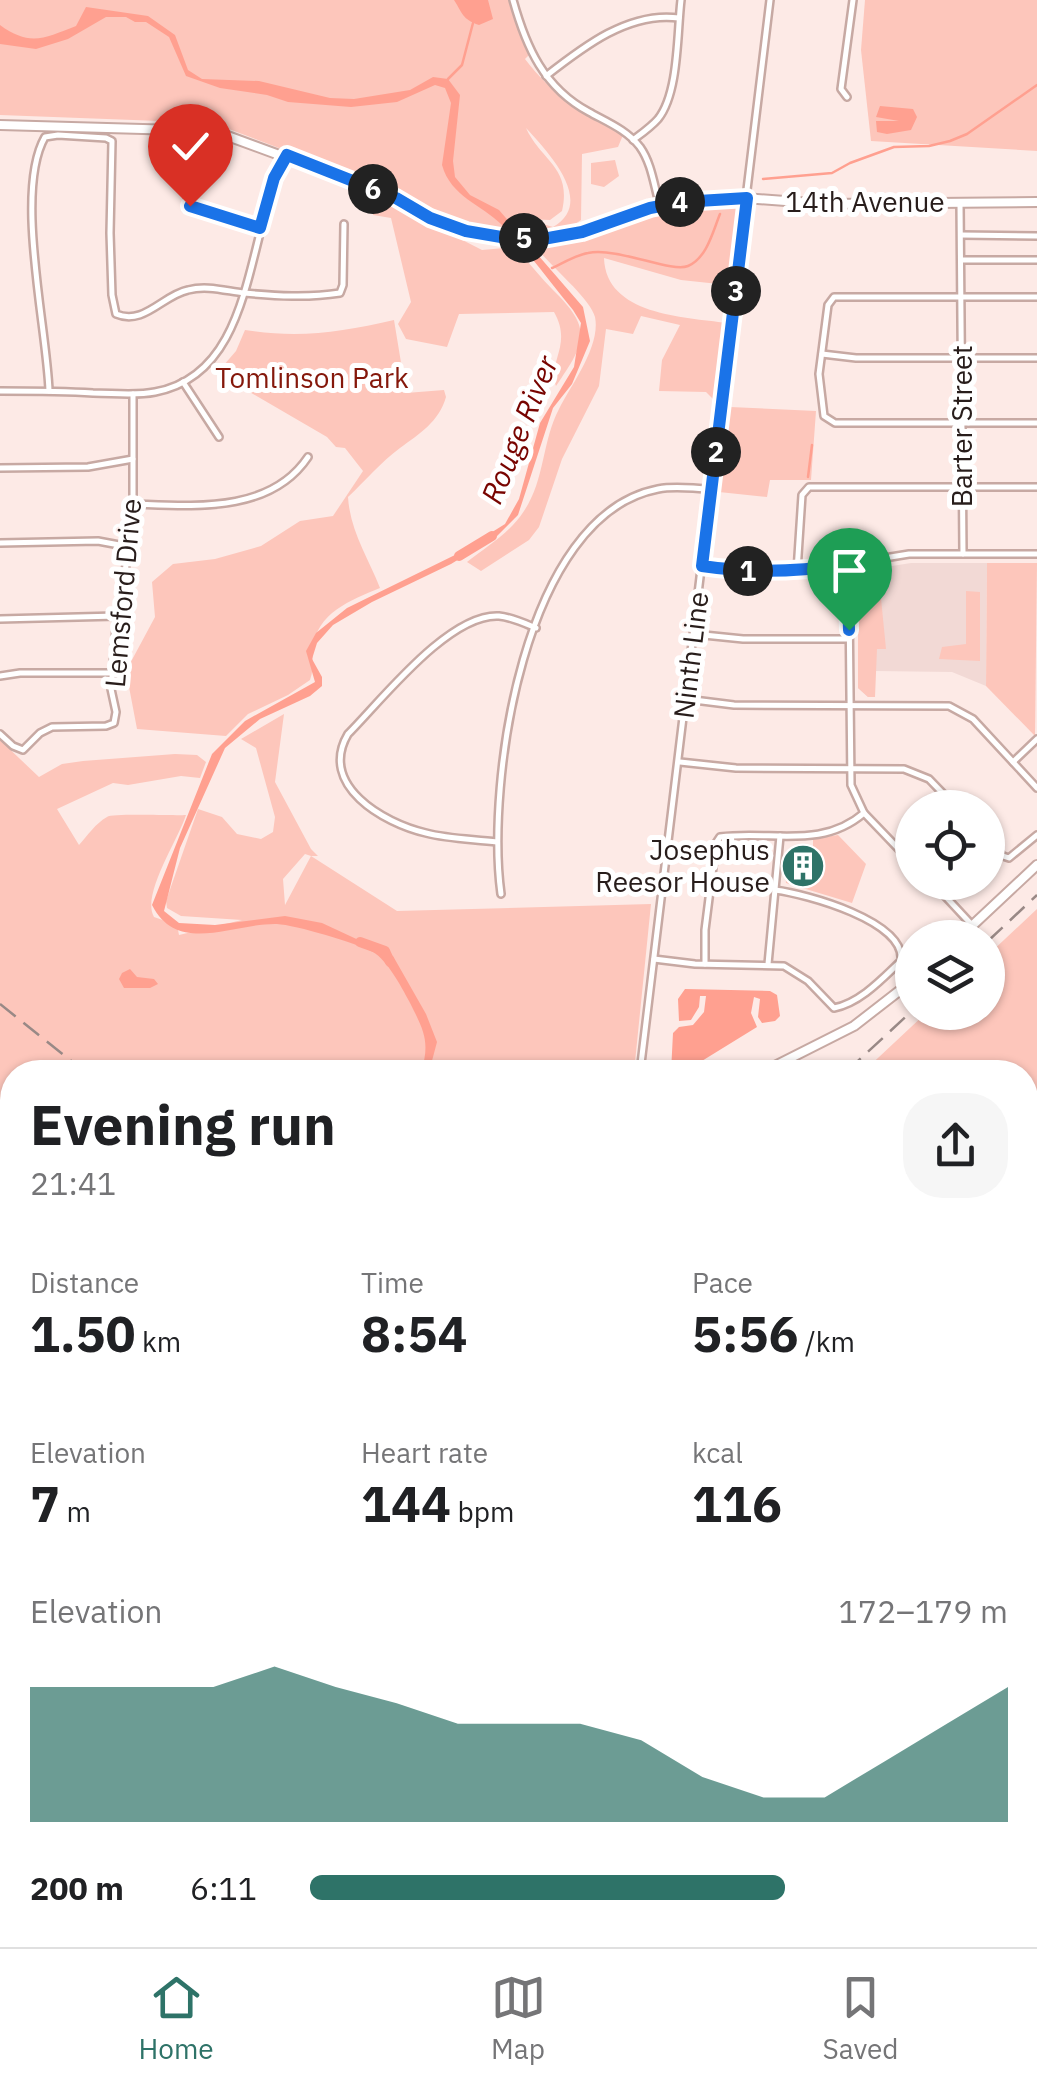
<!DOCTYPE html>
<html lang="en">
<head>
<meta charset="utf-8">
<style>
  body { margin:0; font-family:"IBM Plex Sans",sans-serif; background:#f6f6f6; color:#202124; height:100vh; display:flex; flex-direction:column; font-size:38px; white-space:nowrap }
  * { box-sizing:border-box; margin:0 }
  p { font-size:32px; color:#757577 }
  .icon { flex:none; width:55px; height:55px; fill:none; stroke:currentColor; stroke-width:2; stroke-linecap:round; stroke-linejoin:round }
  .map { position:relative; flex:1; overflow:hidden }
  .sheet { position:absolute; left:0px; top:1060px; width:1038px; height:888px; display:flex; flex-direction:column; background:#fff; border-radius:40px 40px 0 0; box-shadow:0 2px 8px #0004 }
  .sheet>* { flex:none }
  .tools { position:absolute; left:895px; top:790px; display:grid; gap:20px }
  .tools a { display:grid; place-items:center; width:110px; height:110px; border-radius:50%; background:#fff; box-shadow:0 2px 8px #0004; font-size:50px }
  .pin { position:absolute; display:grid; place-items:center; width:85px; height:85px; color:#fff; margin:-102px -42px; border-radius:50% 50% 50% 0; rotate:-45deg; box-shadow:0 0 10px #0007 }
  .pin .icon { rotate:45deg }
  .km { position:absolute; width:50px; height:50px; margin:-25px; border-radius:50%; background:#222; color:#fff; font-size:28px; line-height:50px; text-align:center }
  .round { display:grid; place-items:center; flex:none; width:105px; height:105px; border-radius:40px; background:#f6f6f6 }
  .head { display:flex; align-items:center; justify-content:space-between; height:170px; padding:0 30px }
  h1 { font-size:55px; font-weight:700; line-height:75px }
  .metrics { display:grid; grid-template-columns:repeat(3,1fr); gap:15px; height:170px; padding:10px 30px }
  .metrics div { display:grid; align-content:center }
  .metrics b { font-size:50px; font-weight:700 }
  .metrics small { font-size:28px; font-weight:400 }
  .metrics p { font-size:28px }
  .chart { height:280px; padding:20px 30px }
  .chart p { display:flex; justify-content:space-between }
  .chart svg { width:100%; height:180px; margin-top:10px; fill:#2e7368; opacity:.7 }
  ul { padding:0 30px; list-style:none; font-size:32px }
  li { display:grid; grid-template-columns:160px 120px 1fr; align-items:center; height:75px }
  li i { height:25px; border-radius:12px; background:#2e7368 }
  .menu { display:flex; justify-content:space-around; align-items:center; height:140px; border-top:2px solid #e0e0e0; background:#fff; font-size:28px; color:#757577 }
  .menu a { display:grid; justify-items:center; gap:5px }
  .menu .selected { color:#2e7368 }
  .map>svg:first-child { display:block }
  .built { fill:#f2d9d5 }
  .green { fill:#fdc6bb; fill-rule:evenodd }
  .water { fill:#ffa090 }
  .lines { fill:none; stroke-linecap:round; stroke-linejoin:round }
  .stream { stroke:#ffa090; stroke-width:2.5 }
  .river { stroke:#ffa090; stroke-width:10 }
  .street-casing { stroke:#c7a9a3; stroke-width:10 }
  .secondary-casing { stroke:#c7a9a3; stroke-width:12 }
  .street { stroke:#fff; stroke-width:5 }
  .secondary { stroke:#fff; stroke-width:8 }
  .rail { stroke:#998986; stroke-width:2.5; stroke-dasharray:20 10; stroke-linecap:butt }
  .route-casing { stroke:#fff; stroke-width:20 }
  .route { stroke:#1a73e8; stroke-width:12 }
  .labels { text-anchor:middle; stroke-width:10; stroke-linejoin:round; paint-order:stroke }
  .street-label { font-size:28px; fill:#281d1b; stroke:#fff }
  .park-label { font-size:28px; fill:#85180b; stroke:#fff }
  .poi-label { font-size:28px; fill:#281d1b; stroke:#fff; text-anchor:end }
  .water-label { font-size:30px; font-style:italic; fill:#780400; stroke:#fff }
</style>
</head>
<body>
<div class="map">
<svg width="1037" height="1947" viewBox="0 0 1037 1947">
  <rect width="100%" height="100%" fill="#fdeae6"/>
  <polygon class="built" points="911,563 987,563 986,686 952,672 875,671 875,697 868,697 858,688 858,598 854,572"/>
  <g class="green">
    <path d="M0,0H510L529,55L525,59C552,95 584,114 623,135L618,147L582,154L581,220C547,246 490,231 452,220L368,182L213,123L0,115ZM526,128C546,150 597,202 553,227L526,219L550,220L562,211C572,167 541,161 526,128Z"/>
    <polygon points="865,0 1037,0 1037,151 871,141 861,50"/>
    <polygon points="615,160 619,176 604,187 591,184 591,163"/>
    <path d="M374,195L482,250L516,247C528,262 540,277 553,290C593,329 586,342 556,386C547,362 573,345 554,312L459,314L447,347L406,339L398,324L411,302L391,218L373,215Z"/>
    <path d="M676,206H738L728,285L681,280L604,258C606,315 683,317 727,323L714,400L706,392L659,391L662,360L680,325L641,316L633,334L606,329L599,386L562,459L539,527L529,540L481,571L467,562C486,547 511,532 524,511C545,480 542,441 559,409C571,385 601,346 595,317C590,298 550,266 536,247L586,238Z"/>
    <path d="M394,320L406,393L444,390L446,397C439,422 419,434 400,448C381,462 365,481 348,497C350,531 368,557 380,588C351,600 316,613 313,649C312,660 314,669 310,680L288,695L248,714L226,736L137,729L126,671L155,617L152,582L173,564L215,559L261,546L300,521L333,516L363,471L345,448L336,447L327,437L217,373L236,351L245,330C300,339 341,332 394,320Z"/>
    <polygon points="729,402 730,407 816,411 811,480 770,480 767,497 719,492"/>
    <polygon points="987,563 1037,563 1035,736 986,686"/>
    <polygon points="878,568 886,649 877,649 875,697 868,697 858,688 858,598 854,572"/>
    <polygon points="966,591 980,592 980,661 939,659 942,647 966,644"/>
    <path d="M284,714L275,782L311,849L318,856H311L397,911L651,904L634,1072H12V1708L0,1719V740L39,777L62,764L83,761L175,754L197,755L206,762L200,778L181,776L128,785L113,783L57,809L79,845C87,836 96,823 107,817C112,813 174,816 186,815C178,840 141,895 154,917L177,925L179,935L242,920L181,916L167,908L166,901L198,809L222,817L237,834L261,839L273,832L275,817L256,748L241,739ZM305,854L311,856L285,905L283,879Z"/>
    <polygon points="838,835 866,864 852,903 786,883 785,869 813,874 813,839"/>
    <polygon points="1037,909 1037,1183 1025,1183 1025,1072 863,1072 926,1013 988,1012 988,955"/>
    <polygon points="1025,1641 1037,1663 1037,1737 1025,1738"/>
    <polygon points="102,1935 699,1935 701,1947 96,1947"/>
  </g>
  <g class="water">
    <path d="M454,0H488L493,19L479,25C462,19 463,14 454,0Z"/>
    <path d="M86,7L148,16L175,35L188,70L202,79L259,81L330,98L354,99L410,90L433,77L448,79L460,95L453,161L455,177L470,195L499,210L583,307L590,341L572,384L553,408L518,515L497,536L451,564L372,602L333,625L317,643L312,659L322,677V686L310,696L260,719L225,748L180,848L164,911L179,923L215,925L285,916L322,923L393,956L426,1014L437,1042L429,1072H421C431,1041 423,1029 409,1001C401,986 387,960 373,952C357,943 295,925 277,924C233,923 178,956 152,905L212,754L245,721L315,682L306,651L316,633L347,608L457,554L505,524L519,499L540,423L574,367L581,323L573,310C550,282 528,251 502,225C481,204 451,197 442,165L451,103L445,88L435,85L397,102L351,107L288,102L267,95L220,88L186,76L169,37L146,22H135L126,17H106L68,39L36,49L0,44V25C30,47 45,38 76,26Z"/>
    <polygon points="880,106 913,109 917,117 911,130 887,134 877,132 876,121 899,121 876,117"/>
    <polygon points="130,969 137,977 154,979 158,984 150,988 124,988 119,979 122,973"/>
    <polygon points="685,989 770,991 777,995 780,1016 775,1021 762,1023 758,1017 760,999 754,997 751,1013 757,1027 684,1072 671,1072 673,1033 679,1027 693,1025 704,1012 706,996 700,996 699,1007 691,1020 679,1021 678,999"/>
  </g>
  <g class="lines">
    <g class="stream">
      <polyline points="448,79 462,65 473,23"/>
      <polyline points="763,179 832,173 850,163 894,147 929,146 950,141 967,134 1037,85"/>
      <path d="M552,268C563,263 576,255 588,253C618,247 671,273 688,266C707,258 713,231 720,214"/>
      <polyline points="808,477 812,445"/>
    </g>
    <g class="river">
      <polyline points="459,556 492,536"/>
      <polyline points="360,942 385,951 390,962"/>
      <polyline points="469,1935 470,1947"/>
    </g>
    <g class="street-casing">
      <g id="street">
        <path d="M513,0C526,47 544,88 589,112C607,122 627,130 640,147C652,164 654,186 660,206"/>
        <path d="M546,76C583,47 629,11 679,18"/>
        <polyline points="847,97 841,89 853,0"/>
        <path d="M633,140C641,134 651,127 658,119C679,93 677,33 681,0"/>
        <polyline points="194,149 187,196 190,206 260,228"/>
        <polyline points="960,203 963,554"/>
        <polyline points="961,235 1037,236"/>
        <polyline points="961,260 1037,260"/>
        <polyline points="1037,297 834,297 828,305 819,374 824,416 835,423 1037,423"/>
        <polyline points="822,354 856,358 1037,358"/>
        <polyline points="183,382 219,437"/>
        <path d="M0,391C31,391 62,391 93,393C113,393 135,396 155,392C258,373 245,229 287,155"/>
        <path d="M49,391C47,328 14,191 45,137L58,135L106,138L112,141L110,233L112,295L116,314C144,326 163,295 188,290C207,285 226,291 244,293C276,296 308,298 340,293L343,285L344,224"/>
        <polyline points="0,468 88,467 133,459"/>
        <path d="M133,504C192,506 270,514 308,457"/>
        <polyline points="0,543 98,541 130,547"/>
        <polyline points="843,565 849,602 851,785 864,813 912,863"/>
        <polyline points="702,566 740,571 805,571 909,554 1037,554"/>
        <polyline points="797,571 802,495 809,487 1037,487"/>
        <polyline points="0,619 117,616"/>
        <polyline points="694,634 743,639 849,639"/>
        <polyline points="0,676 20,673 112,673"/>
        <polyline points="686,699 734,705 949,706 973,719 1037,788"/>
        <polyline points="0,734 13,746 23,750 40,733 52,727 106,726 114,723 116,712 111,689 117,616 133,526 133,394"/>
        <polyline points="680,762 736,768 904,769 929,779 957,808"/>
        <polyline points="1013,762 1037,739"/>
        <polyline points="988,841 1003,856 1009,858 1037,835"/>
        <path d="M497,842C473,839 449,839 426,833C383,823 318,785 348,734C381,701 449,613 499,616C511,617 524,623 536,628"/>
        <polyline points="932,882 972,925"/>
        <path d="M501,894C486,784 523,515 658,489C675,486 695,488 712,490"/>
        <path d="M654,959L695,964L784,966L808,981L834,1008C860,1003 882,979 901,961C906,921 806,894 775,890"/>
        <path d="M705,964V930L716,843L720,837C771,830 821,850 864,813"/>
        <polyline points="768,964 780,836"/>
        <polyline points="640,1072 770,0"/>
        <polyline points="0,1790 8,1791 12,1797"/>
        <polyline points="0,1881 12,1888"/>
        <polyline points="1024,1935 1025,1947"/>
        <polyline points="4,1947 12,1904"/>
        <polyline points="132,1947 138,1935"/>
      </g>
    </g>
    <g class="secondary-casing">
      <g id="secondary">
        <polyline points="0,125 214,131 396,198 451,226 501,237 543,239 582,231 650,208 731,197 825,204 1037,202"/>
        <polyline points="959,938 1037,865"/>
        <polyline points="763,1072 854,1026 912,981"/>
        <polyline points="1025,1752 1037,1752"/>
        <polyline points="0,1761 12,1761"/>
        <polyline points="65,1947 67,1935"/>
      </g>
    </g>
    <use href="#street" class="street"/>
    <use href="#secondary" class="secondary"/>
    <g class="rail">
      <polyline points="988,941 1037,895"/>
      <polyline points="0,1004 85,1072"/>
      <polyline points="846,1072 912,1011"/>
      <polyline points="1025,1480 1037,1485"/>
      <polyline points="0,1731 12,1719"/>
    </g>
  </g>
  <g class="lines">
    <g class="route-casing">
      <path id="route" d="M190,206L260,228L274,178L287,155L396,198L430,218L466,231L501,237L543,239L582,232L650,208L682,202L747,198L702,566C749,573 795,572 843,565L848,597L849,630"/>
    </g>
    <use href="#route" class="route"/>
  </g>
  <defs>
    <g id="building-disc" transform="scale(2.25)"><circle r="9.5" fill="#2e7368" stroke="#fff"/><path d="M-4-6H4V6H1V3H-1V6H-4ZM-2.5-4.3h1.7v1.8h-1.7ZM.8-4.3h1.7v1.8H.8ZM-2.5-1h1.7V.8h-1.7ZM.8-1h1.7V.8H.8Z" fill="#fff"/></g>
  </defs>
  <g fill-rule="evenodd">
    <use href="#building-disc" x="803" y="866"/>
  </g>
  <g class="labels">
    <g class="street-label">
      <text x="865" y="212">14th Avenue</text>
      <text transform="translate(962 426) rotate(-90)" y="10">Barter Street</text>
      <text transform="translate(123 593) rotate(-85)" y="10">Lemsford Drive</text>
      <text transform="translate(691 655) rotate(-83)" y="10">Ninth Line</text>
    </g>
    <g class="park-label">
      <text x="312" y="388">Tomlinson Park</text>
    </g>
    <g class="poi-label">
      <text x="770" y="860">Josephus<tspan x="770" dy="32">Reesor House</tspan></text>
    </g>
    <g class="water-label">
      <text transform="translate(520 430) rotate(-68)" y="10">Rouge River</text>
    </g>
  </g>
</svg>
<div class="tools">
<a><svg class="icon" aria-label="locate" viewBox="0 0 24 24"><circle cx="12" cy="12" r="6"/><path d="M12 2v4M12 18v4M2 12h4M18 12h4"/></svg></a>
<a><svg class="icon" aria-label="layers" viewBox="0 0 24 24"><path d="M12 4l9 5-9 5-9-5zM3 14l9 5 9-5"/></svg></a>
</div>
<div class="pin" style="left:849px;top:630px;background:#1e9e55"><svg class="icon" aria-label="arrive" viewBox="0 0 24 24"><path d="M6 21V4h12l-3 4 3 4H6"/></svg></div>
<div class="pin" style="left:190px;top:206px;background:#d93025"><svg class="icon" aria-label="check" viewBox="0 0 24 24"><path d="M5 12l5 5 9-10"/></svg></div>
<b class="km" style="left:748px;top:571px">1</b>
<b class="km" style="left:716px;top:452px">2</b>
<b class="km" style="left:736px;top:291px">3</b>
<b class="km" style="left:680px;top:202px">4</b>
<b class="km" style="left:524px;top:238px">5</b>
<b class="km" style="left:373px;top:189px">6</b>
<section class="sheet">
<div class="head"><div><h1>Evening run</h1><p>21:41</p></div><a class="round"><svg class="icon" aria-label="share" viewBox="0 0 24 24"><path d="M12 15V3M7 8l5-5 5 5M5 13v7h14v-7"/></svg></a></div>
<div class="metrics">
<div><p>Distance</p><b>1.50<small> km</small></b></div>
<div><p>Time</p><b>8:54</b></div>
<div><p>Pace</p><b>5:56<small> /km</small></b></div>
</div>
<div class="metrics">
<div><p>Elevation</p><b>7<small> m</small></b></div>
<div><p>Heart rate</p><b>144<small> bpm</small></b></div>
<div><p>kcal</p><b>116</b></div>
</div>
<div class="chart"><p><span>Elevation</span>172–179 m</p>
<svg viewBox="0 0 160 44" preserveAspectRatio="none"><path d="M0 44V11L10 11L20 11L30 11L40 6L50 11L60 15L70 20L80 20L90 20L100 24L110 33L120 38L130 38L140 29L150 20L160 11V44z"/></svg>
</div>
<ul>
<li><b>200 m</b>6:11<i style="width:68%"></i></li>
</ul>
</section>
</div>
<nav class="menu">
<a class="selected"><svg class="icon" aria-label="home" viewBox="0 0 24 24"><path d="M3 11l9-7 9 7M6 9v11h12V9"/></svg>Home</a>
<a><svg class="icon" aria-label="map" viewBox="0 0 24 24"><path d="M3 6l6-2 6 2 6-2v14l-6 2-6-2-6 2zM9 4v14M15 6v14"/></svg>Map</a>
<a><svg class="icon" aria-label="saved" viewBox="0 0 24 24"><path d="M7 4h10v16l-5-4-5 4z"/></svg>Saved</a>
</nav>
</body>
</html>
